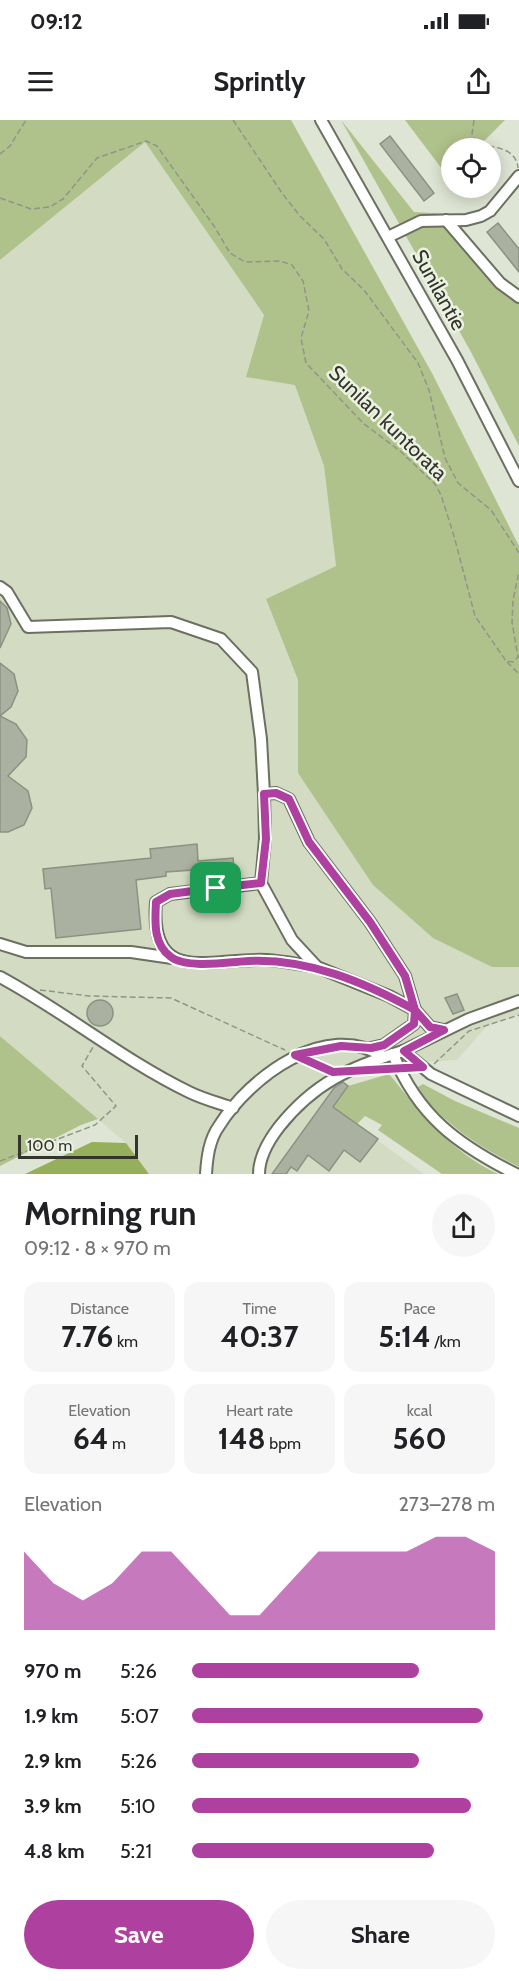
<!DOCTYPE html>
<html lang="en">
<head>
<meta charset="utf-8">
<style>
  body { margin:0; font-family:Cabin,sans-serif; background:#f6f6f6; color:#202124; height:100vh; display:flex; flex-direction:column; font-size:22px; white-space:nowrap }
  * { box-sizing:border-box; margin:0 }
  p { font-size:20px; color:#757577 }
  .icon { flex:none; width:33px; height:33px; fill:none; stroke:currentColor; stroke-width:2; stroke-linecap:round; stroke-linejoin:round }
  .map { position:relative; height:1054px; overflow:hidden }
  .panel { display:flex; flex-direction:column; background:#fff; flex:1 }
  .panel>* { flex:none }
  .fabs { position:absolute; left:441px; top:18px; display:grid; gap:12px }
  .fabs a { display:grid; place-items:center; width:60px; height:60px; border-radius:50%; background:#fff; box-shadow:0 3px 15px #0003; font-size:30px }
  .scale { position:absolute; left:18px; bottom:15px; width:120px; box-sizing:border-box; padding-left:6px; border:3px solid #32342d; border-top:0; font-size:16px; line-height:21px; white-space:nowrap; color:#32342d; -webkit-text-stroke:4px #ecf2e1; paint-order:stroke }
  .pin { position:absolute; display:grid; place-items:center; width:51px; height:51px; color:#fff; margin:-26px; border-radius:12px; box-shadow:0 3px 9px #0006 }
  .round { display:grid; place-items:center; flex:none; width:63px; height:63px; border-radius:32px; background:#f6f6f6 }
  .overview { display:flex; align-items:center; justify-content:space-between; height:102px; padding:0 24px }
  h1 { font-size:33px; font-weight:800; line-height:45px }
  .metrics { display:grid; grid-template-columns:repeat(3,1fr); gap:9px; height:102px; padding:6px 24px }
  .metrics div { display:grid; align-content:center; border-radius:15px; background:#f6f6f6; text-align:center }
  .metrics b { font-size:30px; font-weight:800 }
  .metrics small { font-size:16px; font-weight:400 }
  .metrics p { font-size:16px }
  .chart { height:168px; padding:12px 24px }
  .chart p { display:flex; justify-content:space-between }
  .chart svg { width:100%; height:108px; margin-top:6px; fill:#ae41a0; opacity:.7 }
  .cta { display:flex; gap:12px; margin-top:auto; padding:12px 24px }
  .cta a { flex:1; height:69px; border-radius:36px; background:#ae41a0; color:#fff; font-size:24px; font-weight:800; line-height:69px; text-align:center }
  .cta a+a { background:#f6f6f6; color:#202124 }
  ul { padding:0 24px; list-style:none; font-size:20px }
  li { display:grid; grid-template-columns:96px 72px 1fr; align-items:center; height:45px }
  li i { height:15px; border-radius:8px; background:#ae41a0 }
  .status { display:flex; justify-content:space-between; align-items:center; height:42px; padding:0 30px; background:#fff; direction:ltr }
  .status svg { height:16px; fill:currentColor }
  header { display:flex; justify-content:space-between; align-items:center; height:78px; padding:0 24px; background:#fff; font-size:27px; font-weight:800 }
  .map>svg:first-child { display:block }
  .built { fill:#d3dcc3 }
  .green { fill:#b0c28b }
  .water { fill:#96af5a }
  .building { fill:#abb1a0; stroke:#8c9282; stroke-width:1.5 }
  .lines { fill:none; stroke-linecap:round; stroke-linejoin:round }
  .minor-casing { stroke:#6b7061; stroke-width:14 }
  .path { stroke:#919588; stroke-width:1.5; stroke-dasharray:6 3; stroke-linecap:butt }
  .minor { stroke:#fff; stroke-width:10 }
  .route-casing { stroke:#fff; stroke-width:12 }
  .route { stroke:#ae41a0; stroke-width:8 }
  .labels { text-anchor:middle; stroke-width:5; stroke-linejoin:round; paint-order:stroke }
  .street-label { font-size:21px; fill:#32342d; stroke:#ecf2e1 }
</style>
</head>
<body>
<div class="status"><b>09:12</b><svg viewBox="0 0 49 12"><path d="M0 12V9h3v3zM5 12V6h3v6zM10 12V3h3v9zM15 12V0h3v12zM26 1h20v11H26zM47 4h2v5h-2z"/></svg></div>
<header><svg class="icon" aria-label="menu" viewBox="0 0 24 24"><path d="M4 6h16M4 12h16M4 18h16"/></svg>Sprintly<svg class="icon" aria-label="share" viewBox="0 0 24 24"><path d="M12 15V3M7 8l5-5 5 5M5 13v7h14v-7"/></svg></header>
<div class="map">
<svg width="519" height="1054" viewBox="0 0 519 1054">
  <rect width="100%" height="100%" fill="#dfe5d4"/>
  <polygon class="built" points="145,22 264,195 247,257 295,264 324,346 336,446 266,479 298,560 298,653 492,847 519,847 519,894 486,907 457,940 379,945 366,947 340,960 348,966 333,988 424,1054 149,1054 126,1023 0,916 0,140"/>
  <g class="green">
    <polygon points="0,0 291,0 433,255 519,426 519,847 492,847 433,818 373,765 298,653 298,560 266,479 336,446 324,346 295,265 246,257 264,195 145,22 0,140"/>
    <polygon points="341,0 414,92 451,94 519,179 519,326 471,232"/>
    <polygon points="405,0 505,0 477,28 452,28 451,54 448,57"/>
    <polygon points="0,916 98,999 81,1005 0,1046"/>
    <path d="M389,954C421,993 452,1033 498,1054H442L378,1010L382,1005L365,996L356,1005L333,987L348,966Z"/>
    <path d="M423,964L455,981L519,1008V1047C472,1023 451,1007 414,969Z"/>
  </g>
  <polygon class="water" points="92,1022 126,1023 149,1054 25,1054"/>
  <g class="building">
    <polygon points="390,16 434,73 424,81 380,24"/>
    <polygon points="498,103 519,129 519,152 487,112"/>
    <polygon points="0,481 7,488 11,504 0,528"/>
    <polygon points="0,543 14,554 18,571 11,587 0,596"/>
    <polygon points="0,596 16,604 27,620 26,637 8,656 28,671 32,688 24,705 8,712 0,712"/>
    <polygon points="197,724 198,741 233,738 234,747 166,752 166,756 136,760 141,809 56,818 51,768 45,769 43,749 151,738 150,729"/>
    <polygon points="457,874 464,890 453,894 445,878"/>
    <circle cx="100" cy="893" r="13"/>
    <polygon points="343,962 348,966 333,987 378,1019 360,1042 344,1030 329,1051 308,1035 297,1051 291,1047 286,1054 272,1054 334,968"/>
  </g>
  <g class="lines">
    <g class="minor-casing">
      <g id="minor">
        <polyline points="321,0 457,240 519,361"/>
        <polyline points="446,100 500,163 519,177"/>
        <polyline points="388,117 421,101 466,100 481,96 490,91 519,56"/>
        <polyline points="0,467 7,472 28,507 171,502 221,519 252,552 261,619 264,674 265,719 261,763 292,820 317,847 389,876 415,890 414,904 384,925 371,928"/>
        <polyline points="264,674 276,673 289,679 309,722 370,802 405,856 415,890 430,907 444,910"/>
        <path d="M261,763L170,774L156,782C149,868 212,837 267,840C284,841 301,845 317,847"/>
        <polyline points="0,824 26,832 131,832 172,838"/>
        <path d="M0,857C65,892 123,940 189,972C203,979 219,983 233,988"/>
        <polyline points="519,881 469,899 403,931 431,954 519,996"/>
        <path d="M393,934C418,996 458,1025 516,1054"/>
        <path d="M206,1054C207,1038 209,1020 219,1006C250,957 326,899 384,937"/>
        <path d="M259,1054C259,1037 269,1020 279,1007C314,963 350,947 403,931"/>
      </g>
    </g>
    <g class="path">
      <polyline points="233,0 282,73 300,96 324,119 342,149 364,170 418,243 429,270 445,338 458,363 491,390 519,433"/>
      <path d="M474,0L472,14L477,23C494,28 516,27 518,48"/>
      <polyline points="0,34 10,26 26,0"/>
      <polyline points="0,78 31,89 50,87 63,79 97,38 146,21 157,26 214,106 230,133 245,142 280,141 292,145 303,161 309,191 301,218 306,243 363,303 400,331 435,364 441,375 454,416 475,496 506,541 513,542 518,537 512,502 513,480 519,452"/>
      <polyline points="507,542 519,554"/>
      <polyline points="40,870 89,876 171,878 285,930"/>
      <polyline points="311,942 329,950"/>
      <polyline points="434,944 469,911 519,895"/>
      <polyline points="378,950 391,949"/>
      <polyline points="0,1041 95,1005 116,986 82,946 93,927"/>
    </g>
    <use href="#minor" class="minor"/>
  </g>
  <g class="lines">
    <g class="route-casing">
      <path id="route" d="M216,768L170,774L156,782C155,802 153,824 171,837C186,849 230,842 248,841C307,838 364,862 415,890L414,904L384,925L371,928L341,926L295,935L333,952L423,947L404,931L444,910L430,907L415,890L405,856L370,802L309,722L289,679L276,673L264,674L266,719L261,763L216,768"/>
    </g>
    <use href="#route" class="route"/>
  </g>
  <g class="labels">
    <g class="street-label">
      <text transform="translate(439 170) rotate(61)" y="7">Sunilantie</text>
      <text transform="translate(388 303) rotate(44)" y="7">Sunilan kuntorata</text>
    </g>
  </g>
</svg>
<div class="fabs">
<a><svg class="icon" aria-label="locate" viewBox="0 0 24 24"><circle cx="12" cy="12" r="6"/><path d="M12 2v4M12 18v4M2 12h4M18 12h4"/></svg></a>
</div>
<div class="scale">100 m</div>
<div class="pin" style="left:216px;top:768px;background:#1e9e55"><svg class="icon" aria-label="arrive" viewBox="0 0 24 24"><path d="M6 21V4h12l-3 4 3 4H6"/></svg></div>
</div>
<section class="panel">
<div class="overview"><div><h1>Morning run</h1><p>09:12 · 8 × 970 m</p></div><a class="round"><svg class="icon" aria-label="share" viewBox="0 0 24 24"><path d="M12 15V3M7 8l5-5 5 5M5 13v7h14v-7"/></svg></a></div>
<div class="metrics">
<div><p>Distance</p><b>7.76<small> km</small></b></div>
<div><p>Time</p><b>40:37</b></div>
<div><p>Pace</p><b>5:14<small> /km</small></b></div>
</div>
<div class="metrics">
<div><p>Elevation</p><b>64<small> m</small></b></div>
<div><p>Heart rate</p><b>148<small> bpm</small></b></div>
<div><p>kcal</p><b>560</b></div>
</div>
<div class="chart"><p><span>Elevation</span>273–278 m</p>
<svg viewBox="0 0 160 44" preserveAspectRatio="none"><path d="M0 44V12L10 25L20 32L30 25L40 12L50 12L60 25L70 38L80 38L90 25L100 12L110 12L120 12L130 12L140 6L150 6L160 12V44z"/></svg>
</div>
<ul>
<li><b>970 m</b>5:26<i style="width:75%"></i></li>
<li><b>1.9 km</b>5:07<i style="width:96%"></i></li>
<li><b>2.9 km</b>5:26<i style="width:75%"></i></li>
<li><b>3.9 km</b>5:10<i style="width:92%"></i></li>
<li><b>4.8 km</b>5:21<i style="width:80%"></i></li>
</ul>
<div class="cta"><a>Save</a><a>Share</a></div>
</section>
</body>
</html>
